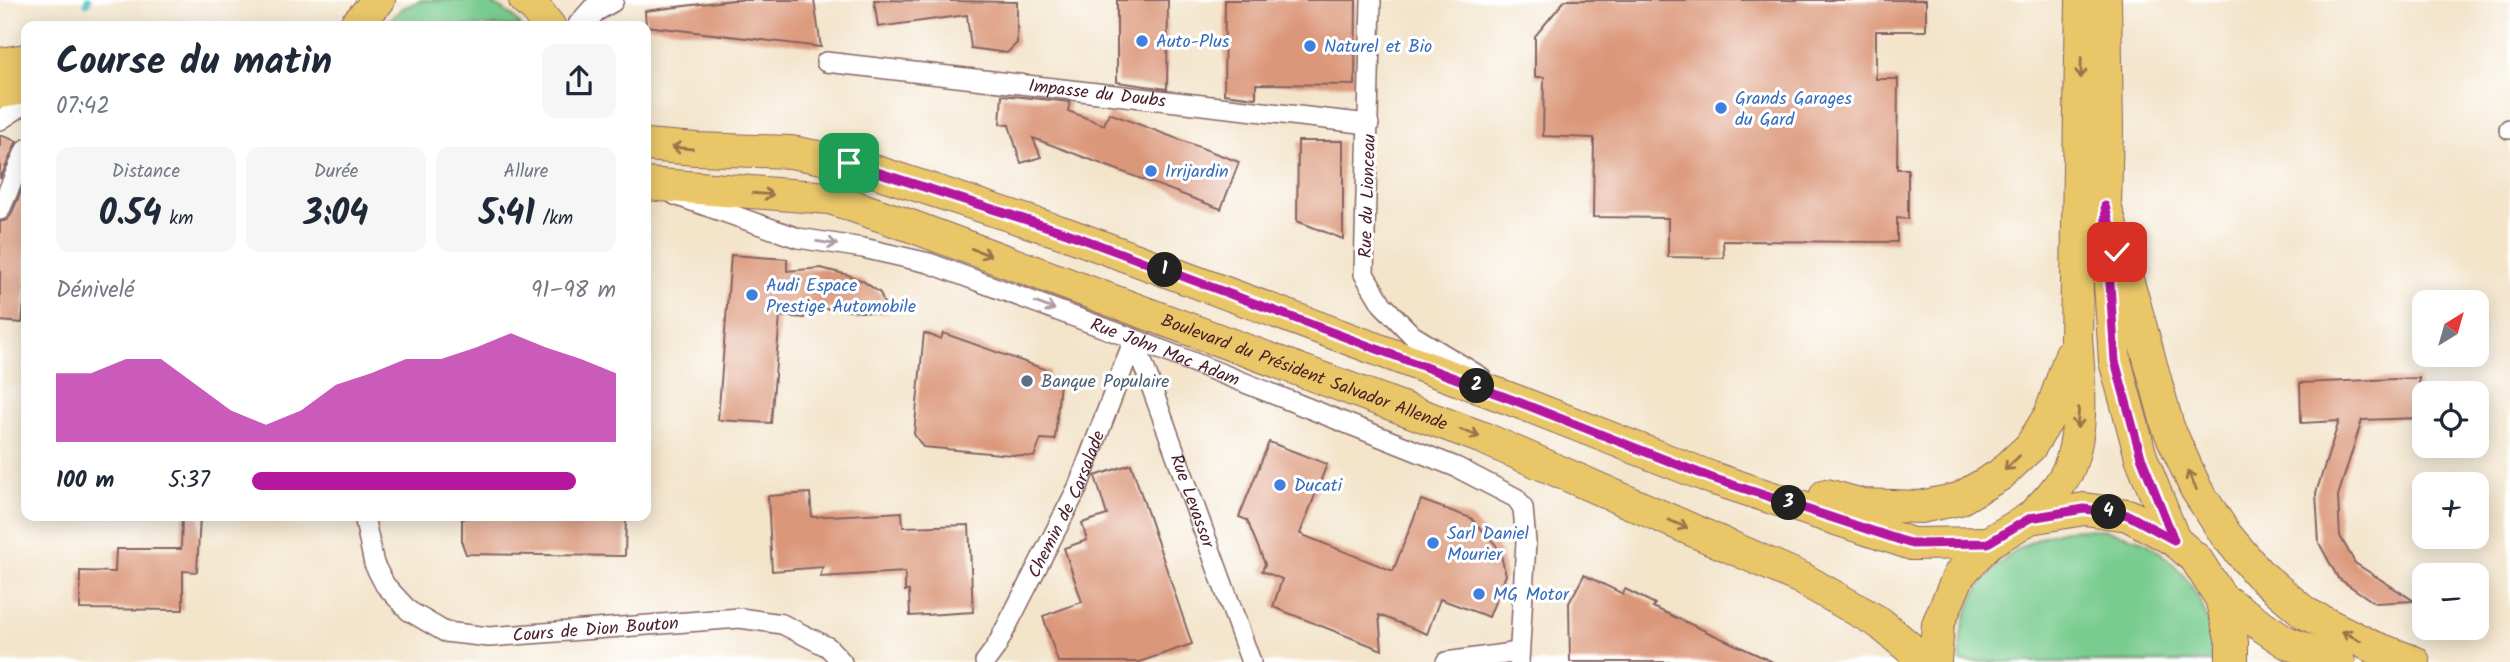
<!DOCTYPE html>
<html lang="fr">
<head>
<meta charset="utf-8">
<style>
  body { margin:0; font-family:Kalam,sans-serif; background:#f6f6f7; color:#1f2937; height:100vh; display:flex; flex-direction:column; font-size:26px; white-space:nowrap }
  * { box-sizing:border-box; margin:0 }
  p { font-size:23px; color:#747a83 }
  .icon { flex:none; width:38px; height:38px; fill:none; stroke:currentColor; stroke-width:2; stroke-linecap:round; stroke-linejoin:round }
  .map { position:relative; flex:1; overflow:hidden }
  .side { position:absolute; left:21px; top:21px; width:630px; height:500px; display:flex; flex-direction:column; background:#fff; border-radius:14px; box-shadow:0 4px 18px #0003 }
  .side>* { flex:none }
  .needle { width:46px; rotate:37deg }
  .buttons { position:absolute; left:2412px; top:290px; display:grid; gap:14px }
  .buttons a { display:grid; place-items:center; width:77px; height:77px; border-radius:14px; background:#fff; box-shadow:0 4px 18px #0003; font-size:35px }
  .pin { position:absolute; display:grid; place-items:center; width:60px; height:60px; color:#fff; margin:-30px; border-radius:14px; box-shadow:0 4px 10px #0006 }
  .km { position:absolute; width:35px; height:35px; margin:-18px; border-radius:50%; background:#222; color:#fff; font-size:19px; line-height:35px; text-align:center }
  .round { display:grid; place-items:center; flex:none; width:74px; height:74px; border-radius:14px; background:#f6f6f7 }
  .headline { display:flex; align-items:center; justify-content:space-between; height:119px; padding:0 35px }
  h1 { font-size:38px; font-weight:800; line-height:52px }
  .stats { display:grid; grid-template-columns:repeat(3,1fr); gap:10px; height:119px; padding:7px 35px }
  .stats div { display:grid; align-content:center; border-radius:14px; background:#f6f6f7; text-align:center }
  .stats b { font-size:35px; font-weight:800 }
  .stats small { font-size:19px; font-weight:400 }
  .stats p { font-size:19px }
  .chart { height:196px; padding:14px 35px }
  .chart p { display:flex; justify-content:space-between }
  .chart svg { width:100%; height:126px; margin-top:7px; fill:#b5179e; opacity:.7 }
  ul { padding:0 35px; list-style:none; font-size:23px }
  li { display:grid; grid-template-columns:112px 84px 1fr; align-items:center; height:52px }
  li i { height:18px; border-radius:9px; background:#b5179e }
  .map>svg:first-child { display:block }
  .green { fill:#79cc8f; stroke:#62765d; stroke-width:2 }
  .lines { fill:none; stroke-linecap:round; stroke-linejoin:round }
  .stream { stroke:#4bbac3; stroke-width:7 }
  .building { fill:#db9779 }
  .minor-casing { stroke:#856463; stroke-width:22 }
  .tertiary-casing { stroke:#856463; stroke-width:27 }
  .primary-casing { stroke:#856463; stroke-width:34 }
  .minor { stroke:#fff; stroke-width:19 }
  .tertiary { stroke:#fff; stroke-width:24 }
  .primary { stroke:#e9c769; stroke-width:32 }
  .oneway { stroke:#9a734a }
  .oneway2 { stroke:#ae9aa0 }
  .route-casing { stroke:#fff; stroke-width:14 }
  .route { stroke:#b5179e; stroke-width:9 }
  .shop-dot { fill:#3f7fe0; stroke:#fff; stroke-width:2.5 }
  .service-dot { fill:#5c6f8a; stroke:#fff; stroke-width:2.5 }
  .labels { text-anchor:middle; stroke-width:6; stroke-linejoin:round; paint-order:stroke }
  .shop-label { font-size:18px; fill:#366cbe; stroke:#fff; text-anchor:start }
  .street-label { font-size:18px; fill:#4a1f2b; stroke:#fff }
  .service-label { font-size:18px; fill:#4e5e75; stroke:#fff; text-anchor:start }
</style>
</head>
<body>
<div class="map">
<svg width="2510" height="662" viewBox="0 0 2510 662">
  <rect width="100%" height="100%" fill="#fff"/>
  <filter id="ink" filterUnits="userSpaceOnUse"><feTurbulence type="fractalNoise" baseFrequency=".0143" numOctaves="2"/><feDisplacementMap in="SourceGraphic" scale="14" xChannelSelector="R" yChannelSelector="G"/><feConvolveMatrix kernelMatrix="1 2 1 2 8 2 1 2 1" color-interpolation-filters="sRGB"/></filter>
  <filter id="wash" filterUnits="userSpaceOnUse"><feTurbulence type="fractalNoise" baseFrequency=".00686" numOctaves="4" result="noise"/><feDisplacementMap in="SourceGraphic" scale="28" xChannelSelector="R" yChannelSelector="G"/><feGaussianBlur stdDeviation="1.57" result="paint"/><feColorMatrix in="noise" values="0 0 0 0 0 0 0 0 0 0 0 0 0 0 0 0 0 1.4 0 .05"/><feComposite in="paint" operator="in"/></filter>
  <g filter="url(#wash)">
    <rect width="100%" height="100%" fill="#f3e4ca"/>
    <g class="green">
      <polygon points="422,0 486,0 511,15 521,26 383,26 403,8"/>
      <path d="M2104,529C2117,534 2134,536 2146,543C2188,568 2215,613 2212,662H1961C1954,600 2002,545 2061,531C2074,528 2090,530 2104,529Z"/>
    </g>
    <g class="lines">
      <polyline class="stream" points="87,3 88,0"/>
    </g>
    <g id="blocks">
      <g class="building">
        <polygon points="733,0 814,0 821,47 646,26 645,11"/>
        <polygon points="874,0 1017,2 1017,43 1007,53 971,48 967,15 878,27"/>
        <polygon points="1117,0 1168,0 1167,89 1117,82"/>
        <polygon points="1225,0 1356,0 1355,85 1256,84 1256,98 1224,94"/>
        <polygon points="1565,0 1926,0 1926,31 1876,31 1876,79 1898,79 1897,169 1908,169 1908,219 1897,218 1897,242 1723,241 1724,258 1668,257 1668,218 1593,217 1594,138 1543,136 1544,77 1535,77 1535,36"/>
        <polygon points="1002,95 1070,102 1068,111 1104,125 1109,113 1239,162 1221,209 1033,138 1041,157 1021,163 1009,125 1000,124"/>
        <polygon points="0,135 17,141 0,179"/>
        <polygon points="1298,141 1343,141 1343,239 1297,221"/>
        <polygon points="26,180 26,285 22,323 0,321 0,222 7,220 11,215"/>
        <polygon points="731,255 787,259 787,271 821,268 848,275 863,281 880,293 888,314 804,307 804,318 780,316 771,423 718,420"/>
        <polygon points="924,333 941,339 943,333 1050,371 1048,377 1060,381 1055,440 1041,439 1034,457 923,447 914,434"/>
        <polygon points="2419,378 2420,418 2362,420 2338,496 2340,536 2355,563 2414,601 2375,603 2338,578 2319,543 2316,493 2339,421 2301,423 2300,383"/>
        <polygon points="1269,442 1327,464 1300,534 1393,571 1421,500 1471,518 1495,544 1500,552 1506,575 1489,617 1440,599 1427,634 1379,615 1382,650 1273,607 1282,579 1262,571 1265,564 1247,520 1239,517"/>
        <polygon points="1131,464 1192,644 1139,662 1058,662 1043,616 1082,602 1064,548 1087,540 1082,523 1107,515 1095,476"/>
        <polygon points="810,493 812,517 902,512 903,527 969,525 973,612 910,616 909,591 905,591 905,572 820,577 823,567 772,571 768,496"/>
        <polygon points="182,516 200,516 197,572 183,571 183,610 80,609 80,571 115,572 116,549 181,549"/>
        <polygon points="464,516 626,516 625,556 466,554 462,543 462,519 464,519"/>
        <polygon points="1584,575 1623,594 1625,589 1655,604 1653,607 1773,662 1570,662 1569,603"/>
      </g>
    </g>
  </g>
  <g filter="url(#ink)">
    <use href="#blocks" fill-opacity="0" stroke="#856463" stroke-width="2"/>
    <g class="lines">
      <g class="minor-casing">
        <g id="minor">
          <polyline points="1371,0 1364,274 1382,304 1412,335 1481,377"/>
          <path id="s1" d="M826,62L1369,124"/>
          <polyline points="0,120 26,103"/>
          <polyline points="2509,129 2510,129"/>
          <path id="s2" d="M675,195L798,238L863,248L929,263L1134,339L1278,396L1456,467L1516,498L1523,508L1526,542L1519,662"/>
          <polyline points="0,210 26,149"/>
          <path id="s3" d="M1134,339L1251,662"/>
          <path id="s4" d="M364,516L374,564L385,585L409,611L445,632L489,637L740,618L782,624L828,647L842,662"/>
          <path id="s5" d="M985,662L996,647L1078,487L1134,339"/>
          <polyline points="1446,662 1519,652"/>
        </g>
      </g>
      <g class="tertiary-casing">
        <polyline id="tertiary" points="580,26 594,10 611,0"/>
      </g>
      <g class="primary-casing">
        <g id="primary">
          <polyline points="525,0 534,7 549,26"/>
          <polyline points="2105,0 2107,128 2105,206 2115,361 2141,457 2174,540"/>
          <polyline points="355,26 379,0"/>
          <polyline points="0,64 26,60"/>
          <polyline points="0,92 26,88"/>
          <polyline points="646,145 696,149 791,152 849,163 1067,234 1516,401 1712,478 1912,544 1988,543"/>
          <path id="s6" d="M646,184L830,198L908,225L1483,438L1801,578L1880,623L1926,662"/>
          <polyline points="2105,206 2135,306 2168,427 2196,489 2226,535 2258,573 2305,613 2371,646 2414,662"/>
          <polyline points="1826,495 1862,505 1920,507 1959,499 2000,475 2030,447 2050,415 2071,354"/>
          <path d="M2030,518C2045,503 2063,485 2070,465C2084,425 2079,381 2076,339L2082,0"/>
          <polyline points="2221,598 2286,642 2339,662"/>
          <polyline points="1935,662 1938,624 1959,575 1988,543 2030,518 2084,509 2128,515 2174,540 2196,559 2221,598 2232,642 2232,662"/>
        </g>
      </g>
      <use href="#minor" class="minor"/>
      <use href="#tertiary" class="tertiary"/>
      <use href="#primary" class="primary"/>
    </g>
    <defs><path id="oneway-shaft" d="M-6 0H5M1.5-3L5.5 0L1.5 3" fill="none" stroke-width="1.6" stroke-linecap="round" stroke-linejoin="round" transform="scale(1.75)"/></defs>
    <g class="oneway">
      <use href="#oneway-shaft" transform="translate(2081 68) rotate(91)"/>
      <use href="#oneway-shaft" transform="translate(682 148) rotate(-175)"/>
      <use href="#oneway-shaft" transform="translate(763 194) rotate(4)"/>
      <use href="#oneway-shaft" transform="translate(981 252) rotate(20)"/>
      <use href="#oneway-shaft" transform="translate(2078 418) rotate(94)"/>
      <use href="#oneway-shaft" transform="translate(1470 433) rotate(20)"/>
      <use href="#oneway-shaft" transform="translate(2012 463) rotate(136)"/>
      <use href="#oneway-shaft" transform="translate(2192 480) rotate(-115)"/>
      <use href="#oneway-shaft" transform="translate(1678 524) rotate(24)"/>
      <use href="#oneway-shaft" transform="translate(2351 636) rotate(-153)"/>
    </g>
    <g class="oneway2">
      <use href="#oneway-shaft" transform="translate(827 243) rotate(9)"/>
      <use href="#oneway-shaft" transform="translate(1045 306) rotate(20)"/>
    </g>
  </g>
  <g class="lines" filter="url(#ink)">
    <g class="route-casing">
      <polyline id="route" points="849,163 1067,233 1516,401 1712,478 1912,544 1988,543 2030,518 2084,509 2128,515 2174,540 2141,457 2115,361 2105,206 2117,252"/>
    </g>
    <use href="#route" class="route"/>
  </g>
  <g class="shop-dot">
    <circle cx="1142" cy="41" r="7"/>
    <circle cx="1310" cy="46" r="7"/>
    <circle cx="1721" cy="108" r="7"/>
    <circle cx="1151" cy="171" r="7"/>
    <circle cx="752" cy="295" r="7"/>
    <circle cx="1280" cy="485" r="7"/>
    <circle cx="1433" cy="543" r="7"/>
    <circle cx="1479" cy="594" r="7"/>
  </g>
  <circle class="service-dot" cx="1027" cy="381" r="7"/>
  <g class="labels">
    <g class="shop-label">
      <text x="1156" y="47">Auto-Plus</text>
      <text x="1324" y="52">Naturel et Bio</text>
      <text x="1735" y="104">Grands Garages<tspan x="1735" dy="21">du Gard</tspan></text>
      <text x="1165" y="177">Irrijardin</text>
      <text x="766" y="291">Audi Espace<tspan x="766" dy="21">Prestige Automobile</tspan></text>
      <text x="1294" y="491">Ducati</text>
      <text x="1447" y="539">Sarl Daniel<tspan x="1447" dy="21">Mourier</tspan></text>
      <text x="1493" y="600">MG Motor</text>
    </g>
    <g class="street-label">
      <text dy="6" stroke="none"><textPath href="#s1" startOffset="273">Impasse du Doubs</textPath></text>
      <text transform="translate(1367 196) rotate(-88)" y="6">Rue du Lionceau</text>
      <text dy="6" stroke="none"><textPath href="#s2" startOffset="516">Rue John Mac Adam</textPath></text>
      <text dy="6" stroke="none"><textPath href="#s6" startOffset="690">Boulevard du Président Salvador Allende</textPath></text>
      <text dy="6" stroke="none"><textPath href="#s3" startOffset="172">Rue Levassor</textPath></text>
      <text dy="6" stroke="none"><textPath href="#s5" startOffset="178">Chemin de Carsalade</textPath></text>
      <text dy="6" stroke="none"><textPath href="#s4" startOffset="301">Cours de Dion Bouton</textPath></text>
    </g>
    <g class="service-label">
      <text x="1041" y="387">Banque Populaire</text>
    </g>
  </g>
</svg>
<div class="buttons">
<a><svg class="needle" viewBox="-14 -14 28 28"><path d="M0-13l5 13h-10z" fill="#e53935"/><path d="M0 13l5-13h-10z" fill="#747a83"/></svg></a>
<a><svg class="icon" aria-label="locate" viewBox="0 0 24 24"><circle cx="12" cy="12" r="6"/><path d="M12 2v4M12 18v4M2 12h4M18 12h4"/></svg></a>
<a>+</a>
<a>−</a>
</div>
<div class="pin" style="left:849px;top:163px;background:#1e9e55"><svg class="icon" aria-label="arrive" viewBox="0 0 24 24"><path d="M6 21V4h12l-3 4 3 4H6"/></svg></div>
<div class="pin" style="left:2117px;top:252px;background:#d93025"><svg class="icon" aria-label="check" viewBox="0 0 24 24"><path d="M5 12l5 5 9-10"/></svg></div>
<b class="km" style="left:1165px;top:270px">1</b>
<b class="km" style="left:1477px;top:386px">2</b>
<b class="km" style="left:1789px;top:503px">3</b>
<b class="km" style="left:2109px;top:512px">4</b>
<section class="side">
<div class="headline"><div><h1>Course du matin</h1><p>07:42</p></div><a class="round"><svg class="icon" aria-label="share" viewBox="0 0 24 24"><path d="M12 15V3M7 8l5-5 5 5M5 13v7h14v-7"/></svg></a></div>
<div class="stats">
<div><p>Distance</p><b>0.54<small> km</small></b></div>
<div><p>Durée</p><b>3:04</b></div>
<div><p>Allure</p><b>5:41<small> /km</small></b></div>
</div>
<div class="chart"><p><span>Dénivelé</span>91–98 m</p>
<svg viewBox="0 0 160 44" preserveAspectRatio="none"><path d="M0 44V20L10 20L20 15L30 15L40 24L50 33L60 38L70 33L80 24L90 20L100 15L110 15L120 11L130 6L140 11L150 15L160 20V44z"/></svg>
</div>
<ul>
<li><b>100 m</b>5:37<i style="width:89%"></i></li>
</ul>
</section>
</div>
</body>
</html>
